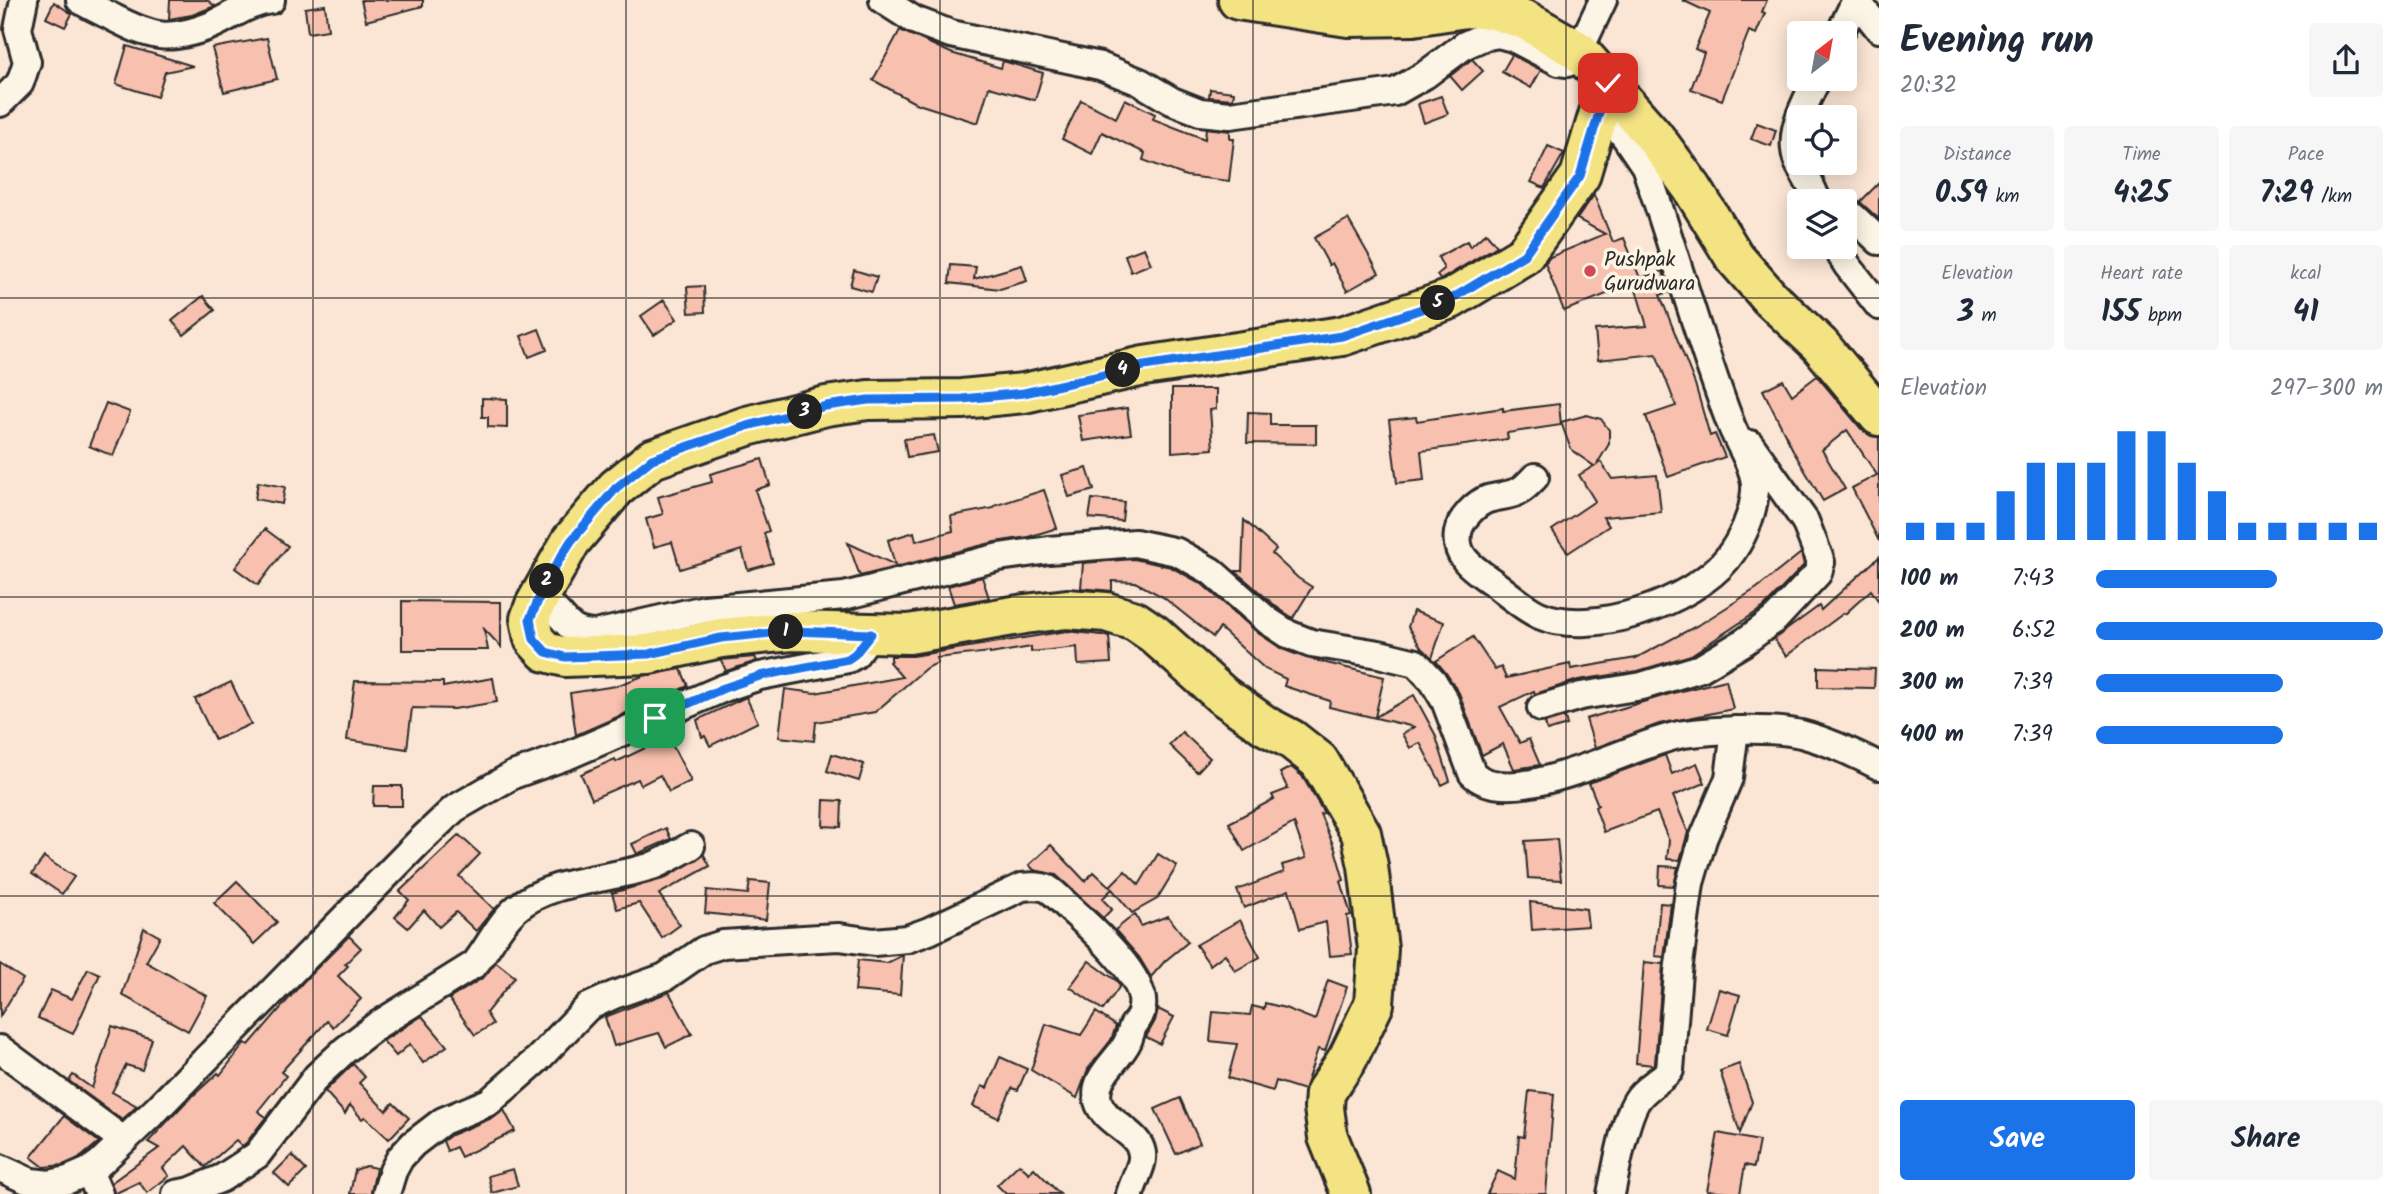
<!DOCTYPE html>
<html lang="en">
<head>
<meta charset="utf-8">
<style>
  body { margin:0; font-family:Kalam,sans-serif; background:#f6f6f7; color:#1f2937; height:100vh; display:flex; flex-direction:column; font-size:26px; white-space:nowrap }
  * { box-sizing:border-box; margin:0 }
  p { font-size:23px; color:#747a83 }
  .icon { flex:none; width:38px; height:38px; fill:none; stroke:currentColor; stroke-width:2; stroke-linecap:round; stroke-linejoin:round }
  .map { position:relative; flex:1; overflow:hidden }
  .panel { display:flex; flex-direction:column; background:#fff; width:525px }
  .panel>* { flex:none }
  .needle { width:46px; rotate:31deg }
  .fabs { position:absolute; left:1787px; top:21px; display:grid; gap:14px }
  .fabs a { display:grid; place-items:center; width:70px; height:70px; border-radius:7px; background:#fff; box-shadow:0 4px 18px #0003; font-size:35px }
  .pin { position:absolute; display:grid; place-items:center; width:60px; height:60px; color:#fff; margin:-30px; border-radius:14px; box-shadow:0 4px 10px #0006 }
  .km { position:absolute; width:35px; height:35px; margin:-18px; border-radius:50%; background:#222; color:#fff; font-size:19px; line-height:35px; text-align:center }
  .round { display:grid; place-items:center; flex:none; width:74px; height:74px; border-radius:7px; background:#f6f6f7 }
  .headline { display:flex; align-items:center; justify-content:space-between; height:119px; padding:0 21px }
  h1 { font-size:38px; font-weight:600; line-height:52px }
  .metrics { display:grid; grid-template-columns:repeat(3,1fr); gap:10px; height:119px; padding:7px 21px }
  .metrics div { display:grid; align-content:center; border-radius:7px; background:#f6f6f7; text-align:center }
  .metrics b { font-size:30px; font-weight:600 }
  .metrics small { font-size:19px; font-weight:400 }
  .metrics p { font-size:19px }
  .chart { height:196px; padding:14px 21px }
  .chart p { display:flex; justify-content:space-between }
  .chart svg { width:100%; height:126px; margin-top:7px; stroke:#1a73e8; stroke-width:6 }
  .action { display:flex; gap:14px; margin-top:auto; padding:14px 21px }
  .action a { flex:1; height:80px; border-radius:7px; background:#1a73e8; color:#fff; font-size:28px; font-weight:600; line-height:80px; text-align:center }
  .action a+a { background:#f6f6f7; color:#1f2937 }
  ul { padding:0 21px; list-style:none; font-size:23px }
  li { display:grid; grid-template-columns:112px 84px 1fr; align-items:center; height:52px }
  li i { height:18px; border-radius:9px; background:#1a73e8 }
  main { display:flex; flex:1; min-height:0 }
  .map>svg:first-child { display:block }
  .building { fill:#f8c0ae; stroke:#2b2b2b; stroke-width:2 }
  .lines { fill:none; stroke-linecap:round; stroke-linejoin:round }
  .minor-casing { stroke:#2b2b2b; stroke-width:32 }
  .primary-casing { stroke:#2b2b2b; stroke-width:44 }
  .trunk-casing { stroke:#2b2b2b; stroke-width:44 }
  .minor { stroke:#fcf5e5; stroke-width:26 }
  .primary { stroke:#f4e382; stroke-width:38 }
  .trunk { stroke:#f4e382; stroke-width:38 }
  .route-casing { stroke:#fff; stroke-width:14 }
  .route { stroke:#1a73e8; stroke-width:9 }
  .grid { fill:none; stroke:#2b2b2b; stroke-width:2; stroke-opacity:0.55 }
  .poi-dot { fill:#d1495b; stroke:#fcf5e5; stroke-width:2.5 }
  .labels { text-anchor:middle; stroke-width:7; stroke-linejoin:round; paint-order:stroke }
  .poi-label { font-size:21px; fill:#2b2b2b; stroke:#fcf5e5; text-anchor:start }
</style>
</head>
<body>
<main>
<div class="map">
<svg width="1879" height="1194" viewBox="0 0 1879 1194">
  <rect width="100%" height="100%" fill="#fbe5d4"/>
  <filter id="ink" filterUnits="userSpaceOnUse"><feTurbulence type="fractalNoise" baseFrequency=".0143" numOctaves="2"/><feDisplacementMap in="SourceGraphic" scale="14" xChannelSelector="R" yChannelSelector="G"/><feConvolveMatrix kernelMatrix="1 2 1 2 8 2 1 2 1" color-interpolation-filters="sRGB"/></filter>
  <g filter="url(#ink)">
    <g class="building">
      <polygon points="170,0 207,0 215,6 192,15 169,19"/>
      <polygon points="361,0 423,0 423,6 366,21"/>
      <polygon points="1682,0 1767,0 1762,12 1765,13 1756,34 1749,31 1722,100 1691,89 1704,53 1695,49 1710,13"/>
      <polygon points="54,2 72,14 65,27 46,18"/>
      <polygon points="325,5 328,30 308,33 305,8"/>
      <polygon points="900,30 951,53 1001,68 1003,61 1043,73 1035,100 989,87 978,123 915,103 873,80"/>
      <polygon points="267,38 277,79 224,92 212,48"/>
      <polygon points="127,46 193,66 165,72 157,97 116,84"/>
      <polygon points="1512,55 1541,70 1531,88 1502,72"/>
      <polygon points="1472,59 1483,71 1462,90 1450,76"/>
      <polygon points="1210,89 1234,92 1233,99 1209,97"/>
      <polygon points="1441,96 1448,114 1424,123 1418,104"/>
      <polygon points="1125,99 1155,114 1153,119 1205,139 1206,128 1230,131 1230,139 1234,139 1229,181 1186,176 1143,160 1145,153 1102,132 1092,154 1062,139 1081,100 1116,118"/>
      <polygon points="1757,123 1776,130 1771,146 1751,139"/>
      <polygon points="1548,146 1564,153 1544,188 1531,182"/>
      <polygon points="1879,183 1879,219 1860,202"/>
      <polygon points="1594,195 1613,242 1624,238 1640,278 1663,271 1669,292 1660,295 1695,384 1710,436 1715,434 1725,457 1668,477 1646,416 1676,406 1656,354 1598,360 1595,330 1647,326 1634,283 1564,311 1545,263 1550,257 1605,234 1577,219"/>
      <polygon points="1348,219 1379,273 1347,291 1332,263 1329,265 1314,238"/>
      <polygon points="1486,233 1497,246 1440,280 1437,275 1444,269 1438,257 1467,241 1470,247"/>
      <polygon points="1144,248 1151,264 1131,272 1125,255"/>
      <polygon points="951,265 976,267 974,279 1022,265 1027,281 1000,289 949,283"/>
      <polygon points="854,270 877,277 872,292 850,286"/>
      <polygon points="704,286 705,312 689,313 687,287"/>
      <polygon points="203,296 215,310 184,335 172,321"/>
      <polygon points="664,300 677,319 654,335 641,316"/>
      <polygon points="539,329 547,350 529,357 521,336"/>
      <polygon points="1817,376 1862,430 1871,436 1879,437 1879,541 1852,488 1877,475 1847,430 1822,450 1845,489 1823,501 1795,454 1763,390 1783,380 1792,395"/>
      <polygon points="1172,389 1216,389 1216,409 1210,410 1213,449 1172,452"/>
      <polygon points="482,398 507,399 507,428 488,427 488,417 482,417"/>
      <polygon points="106,403 130,412 113,456 89,446"/>
      <polygon points="1559,404 1561,425 1507,433 1508,439 1421,451 1424,480 1397,483 1389,420 1416,417 1417,421 1503,408 1503,411"/>
      <polygon points="1127,408 1131,434 1083,441 1078,415"/>
      <polygon points="1248,412 1270,413 1270,425 1316,425 1316,444 1247,443"/>
      <polygon points="1587,415 1601,419 1609,430 1609,444 1597,464 1601,462 1612,479 1657,475 1661,512 1603,517 1609,526 1568,553 1552,530 1595,501 1579,475 1594,466 1574,452 1570,447 1561,422"/>
      <polygon points="934,435 938,452 907,457 904,439"/>
      <polygon points="762,459 770,485 755,490 769,531 764,533 773,563 748,570 742,550 680,569 672,542 654,547 646,519 663,514 658,497 712,482 710,474"/>
      <polygon points="1087,468 1094,490 1069,497 1062,475"/>
      <polygon points="258,482 285,487 282,504 255,499"/>
      <polygon points="1044,490 1057,528 1028,537 995,542 860,576 848,543 895,565 888,540 914,532 916,541 953,531 951,516 994,508 994,506"/>
      <polygon points="1092,499 1124,502 1122,521 1089,518"/>
      <polygon points="1244,520 1276,549 1272,554 1298,578 1312,587 1293,618 1278,608 1235,571 1242,571"/>
      <polygon points="265,529 288,546 258,585 235,568"/>
      <polygon points="1801,553 1804,565 1764,607 1691,655 1638,671 1578,680 1535,694 1534,691 1500,707 1520,743 1529,739 1540,765 1514,769 1503,744 1482,755 1459,693 1446,673 1436,661 1473,637 1495,670 1501,667 1506,678 1570,664 1571,669 1636,658 1702,623 1757,588"/>
      <polygon points="1879,557 1879,602 1871,590 1845,614 1844,613 1786,656 1774,639 1819,606 1821,610"/>
      <polygon points="1134,559 1171,567 1202,584 1258,633 1282,649 1306,658 1384,677 1375,717 1414,695 1435,734 1450,781 1442,785 1420,743 1410,748 1402,734 1414,727 1329,707 1330,701 1284,686 1286,679 1265,669 1220,628 1213,637 1163,597 1135,582 1112,581 1112,591 1081,588 1083,563"/>
      <polygon points="982,577 989,598 954,604 948,586"/>
      <polygon points="402,601 501,602 501,647 484,629 488,650 402,650"/>
      <polygon points="1413,611 1444,622 1432,658 1422,649 1408,627"/>
      <polygon points="1067,631 1109,636 1111,663 1078,665 1077,647 1031,652 1031,647 990,654 990,652 936,658 938,663 926,668 875,712 816,722 814,741 779,737 785,689 815,693 902,677 889,662 891,660 891,656 913,656"/>
      <polygon points="755,657 757,661 726,671 721,660"/>
      <polygon points="1818,667 1875,669 1874,688 1818,687"/>
      <polygon points="681,669 688,686 576,735 570,693 616,686 643,676"/>
      <polygon points="493,678 497,702 454,709 412,708 407,749 347,740 355,681 443,682 443,687"/>
      <polygon points="1726,680 1733,709 1659,724 1595,748 1586,719 1673,693"/>
      <polygon points="231,682 251,724 215,740 195,699"/>
      <polygon points="746,697 758,722 710,746 705,736 702,737 697,720"/>
      <polygon points="1565,717 1567,725 1547,731 1545,723"/>
      <polygon points="1182,732 1210,758 1197,772 1169,745"/>
      <polygon points="668,737 691,781 669,792 660,775 641,785 638,779 592,799 581,774 615,759 616,762"/>
      <polygon points="832,754 864,764 859,781 827,771"/>
      <polygon points="1665,755 1672,774 1697,763 1705,783 1673,796 1688,832 1680,860 1667,859 1669,841 1657,812 1604,832 1595,807 1598,805 1589,783"/>
      <polygon points="1291,767 1302,776 1324,813 1320,814 1335,849 1344,880 1341,881 1351,915 1347,916 1352,954 1330,956 1326,922 1300,929 1289,890 1244,908 1237,890 1284,872 1282,865 1306,858 1294,823 1244,851 1229,823 1274,799 1272,795 1288,789 1280,773"/>
      <polygon points="374,786 402,786 402,806 373,806"/>
      <polygon points="824,800 842,801 841,827 823,826"/>
      <polygon points="666,828 671,839 637,854 632,844"/>
      <polygon points="459,835 480,854 459,876 494,909 476,931 456,912 439,927 424,910 408,928 395,917 409,900 400,891"/>
      <polygon points="1557,839 1561,880 1528,878 1525,841"/>
      <polygon points="1051,845 1085,881 1094,872 1111,888 1110,886 1125,871 1139,885 1158,854 1177,866 1157,899 1132,913 1112,889 1102,899 1112,909 1103,918 1056,875 1034,870 1029,865"/>
      <polygon points="704,855 710,866 659,894 680,925 662,938 639,903 617,909 612,893 663,879"/>
      <polygon points="44,857 74,877 62,894 32,874"/>
      <polygon points="1660,866 1678,867 1674,886 1659,885"/>
      <polygon points="237,881 277,922 254,944 214,903"/>
      <polygon points="750,881 770,883 766,920 705,913 707,890 748,894"/>
      <polygon points="1530,902 1586,909 1588,926 1532,930"/>
      <polygon points="1660,903 1671,904 1664,957 1655,956"/>
      <polygon points="1135,914 1141,926 1168,916 1188,942 1165,961 1151,977 1139,957 1115,930"/>
      <polygon points="1240,920 1260,957 1235,971 1225,954 1210,965 1196,945"/>
      <polygon points="144,928 160,937 146,962 207,996 188,1031 122,995"/>
      <polygon points="349,936 361,948 345,964 348,966 338,976 361,999 333,1027 327,1021 281,1072 286,1076 258,1111 266,1117 246,1143 242,1146 236,1140 205,1167 186,1146 163,1168 169,1176 147,1193 139,1182 114,1194 111,1183 159,1148 148,1142 184,1104 218,1073 220,1075 245,1043 249,1045 303,982"/>
      <polygon points="903,955 900,995 855,991 858,960 887,963"/>
      <polygon points="1089,961 1117,981 1120,986 1103,1010 1070,987"/>
      <polygon points="496,962 515,977 486,1013 493,1024 475,1035 449,999 484,977"/>
      <polygon points="1644,962 1663,964 1655,1063 1653,1065 1636,1063"/>
      <polygon points="0,964 23,979 0,1016"/>
      <polygon points="88,969 100,974 73,1034 38,1018 51,990 72,999"/>
      <polygon points="1328,980 1347,987 1325,1051 1318,1049 1304,1090 1276,1081 1273,1091 1228,1078 1237,1044 1210,1041 1213,1012 1250,1015 1252,1006 1264,1009 1265,1003 1285,1008 1315,1020"/>
      <polygon points="1719,989 1740,995 1728,1035 1707,1029"/>
      <polygon points="669,992 692,1034 666,1047 659,1033 614,1046 605,1017"/>
      <polygon points="1158,1009 1174,1017 1160,1044 1146,1037 1155,1021"/>
      <polygon points="1096,1012 1116,1026 1111,1040 1088,1069 1077,1098 1031,1070 1046,1024 1081,1035"/>
      <polygon points="422,1016 447,1046 423,1063 410,1044 396,1056 383,1041"/>
      <polygon points="112,1026 152,1039 142,1070 126,1065 112,1092 137,1106 122,1120 69,1081 73,1075 92,1088"/>
      <polygon points="1000,1057 1027,1069 1018,1090 1012,1088 998,1118 973,1106 982,1086 987,1088"/>
      <polygon points="353,1064 365,1077 359,1083 386,1111 393,1103 409,1118 389,1139 365,1117 362,1119 350,1105 345,1114 325,1091"/>
      <polygon points="1739,1064 1752,1102 1740,1133 1720,1071"/>
      <polygon points="1529,1091 1554,1094 1546,1194 1487,1194 1498,1171 1515,1179 1519,1136 1524,1137"/>
      <polygon points="1180,1098 1200,1143 1176,1154 1155,1109"/>
      <polygon points="504,1110 515,1131 461,1157 456,1147 447,1151 443,1141 451,1135 495,1117"/>
      <polygon points="64,1116 99,1142 81,1157 63,1165 44,1167 31,1157"/>
      <polygon points="1718,1133 1759,1141 1754,1167 1745,1165 1740,1194 1707,1191"/>
      <polygon points="292,1155 306,1170 289,1187 274,1173"/>
      <polygon points="1019,1164 1029,1173 1034,1168 1060,1194 1006,1194 997,1185"/>
      <polygon points="366,1166 376,1168 371,1194 350,1194 355,1170"/>
      <polygon points="513,1169 518,1186 492,1193 488,1176"/>
    </g>
    <g class="lines">
      <g class="minor-casing">
        <g id="minor">
          <path d="M80,0C91,7 103,12 114,18C153,38 169,42 212,25C232,16 248,3 271,0"/>
          <polyline points="883,0 914,20 951,34 1100,66 1140,82 1172,101 1200,112 1230,115 1395,92 1425,75 1465,45 1483,37 1498,34 1513,38 1559,62 1567,63 1579,51 1603,0"/>
          <polyline points="1840,33 1856,0 1879,29"/>
          <path d="M1817,79C1805,104 1787,132 1798,162C1804,175 1813,187 1817,201"/>
          <polyline points="0,103 20,83 27,62 18,29 24,0"/>
          <polyline points="1844,208 1879,241"/>
          <polyline points="1836,247 1847,265 1879,306"/>
          <path d="M1535,477C1530,482 1525,488 1519,491C1509,496 1499,496 1488,499C1476,503 1460,519 1458,533C1454,557 1474,569 1491,581C1506,592 1522,607 1539,615C1592,638 1692,602 1727,559C1742,540 1753,515 1755,491C1757,468 1737,443 1730,422C1698,339 1675,251 1645,166L1626,138L1601,106"/>
          <path d="M535,605H549C568,620 567,633 595,634L705,609L844,596L999,557L1049,550L1135,543L1177,552L1211,571L1268,621L1288,634L1311,643L1379,654L1416,663L1433,681L1445,701L1472,773C1511,814 1636,741 1684,734C1715,730 1770,727 1801,734C1828,741 1854,753 1879,766"/>
          <polyline points="1541,708 1581,696 1642,686 1701,668 1744,642 1775,619 1818,573 1821,562 1805,521 1750,444"/>
          <polyline points="0,1049 123,1140"/>
          <polyline points="0,1168 31,1182 50,1184 68,1180 89,1171 100,1163 158,1108 419,842 454,809 513,775 569,755 724,688 760,676 848,659 855,655 871,634"/>
          <polyline points="89,1171 99,1194"/>
          <path d="M176,1194L191,1191L222,1178L257,1155L317,1076L345,1050L376,1026L475,964C490,945 499,923 517,908C551,879 610,880 652,866C665,861 678,853 691,846"/>
          <path d="M386,1194L393,1171L400,1158L413,1144L443,1121L489,1102L538,1059L588,1007L614,995L665,977L704,950L723,944L820,938L839,937L874,942L907,939L929,931L1022,887C1030,886 1040,885 1048,889C1055,893 1062,901 1068,907C1089,926 1147,977 1142,1007C1141,1016 1138,1019 1133,1026C1131,1031 1130,1036 1128,1041C1119,1061 1092,1076 1098,1101C1105,1127 1150,1133 1141,1164C1138,1174 1133,1184 1130,1194"/>
          <path d="M1611,1194C1616,1171 1625,1111 1641,1095C1649,1086 1661,1080 1670,1070L1678,972L1690,883L1703,839L1729,778L1735,730"/>
        </g>
      </g>
      <g class="primary-casing">
        <polyline id="primary" points="1351,1194 1328,1137 1324,1108 1325,1093 1348,1058 1374,1004 1378,949 1368,866 1361,833 1319,761 1291,739 1266,726 1222,695 1154,634 1135,621 1106,612 1067,609 1025,614 909,634 792,631 721,638 649,654 565,657 546,652 534,639 530,619 535,605 571,541 616,488 652,459 747,426 826,406 868,400 962,399 1024,393 1144,366 1342,336 1451,299 1524,255 1580,176 1608,83"/>
      </g>
      <g class="trunk-casing">
        <polyline id="trunk" points="1238,0 1348,17 1413,16 1466,8 1494,10 1525,20 1579,51 1653,135 1692,188 1735,258 1770,298 1820,345 1879,416"/>
      </g>
      <use href="#minor" class="minor"/>
      <use href="#primary" class="primary"/>
      <use href="#trunk" class="trunk"/>
    </g>
  </g>
  <g class="lines" filter="url(#ink)">
    <g class="route-casing">
      <polyline id="route" points="655,718 724,688 760,676 848,659 855,654 871,634 792,631 721,638 649,654 565,657 546,652 534,639 530,619 548,578 571,541 616,488 652,459 747,426 826,406 868,400 962,399 1024,393 1144,366 1342,336 1451,299 1524,255 1580,176 1608,83"/>
    </g>
    <use href="#route" class="route"/>
  </g>
  <path class="grid" d="M313,0V1194M626,0V1194M940,0V1194M1253,0V1194M1566,0V1194M0,298H1879M0,597H1879M0,896H1879"/>
  <circle class="poi-dot" cx="1590" cy="271" r="7"/>
  <g class="labels">
    <g class="poi-label">
      <text x="1604" y="266">Pushpak<tspan x="1604" dy="24">Gurudwara</tspan></text>
    </g>
  </g>
</svg>
<div class="fabs">
<a><svg class="needle" viewBox="-14 -14 28 28"><path d="M0-13l5 13h-10z" fill="#e53935"/><path d="M0 13l5-13h-10z" fill="#747a83"/></svg></a>
<a><svg class="icon" aria-label="locate" viewBox="0 0 24 24"><circle cx="12" cy="12" r="6"/><path d="M12 2v4M12 18v4M2 12h4M18 12h4"/></svg></a>
<a><svg class="icon" aria-label="layers" viewBox="0 0 24 24"><path d="M12 4l9 5-9 5-9-5zM3 14l9 5 9-5"/></svg></a>
</div>
<div class="pin" style="left:655px;top:718px;background:#1e9e55"><svg class="icon" aria-label="arrive" viewBox="0 0 24 24"><path d="M6 21V4h12l-3 4 3 4H6"/></svg></div>
<div class="pin" style="left:1608px;top:83px;background:#d93025"><svg class="icon" aria-label="check" viewBox="0 0 24 24"><path d="M5 12l5 5 9-10"/></svg></div>
<b class="km" style="left:786px;top:632px">1</b>
<b class="km" style="left:547px;top:581px">2</b>
<b class="km" style="left:805px;top:412px">3</b>
<b class="km" style="left:1123px;top:370px">4</b>
<b class="km" style="left:1438px;top:303px">5</b>
</div>
<section class="panel">
<div class="headline"><div><h1>Evening run</h1><p>20:32</p></div><a class="round"><svg class="icon" aria-label="share" viewBox="0 0 24 24"><path d="M12 15V3M7 8l5-5 5 5M5 13v7h14v-7"/></svg></a></div>
<div class="metrics">
<div><p>Distance</p><b>0.59<small> km</small></b></div>
<div><p>Time</p><b>4:25</b></div>
<div><p>Pace</p><b>7:29<small> /km</small></b></div>
</div>
<div class="metrics">
<div><p>Elevation</p><b>3<small> m</small></b></div>
<div><p>Heart rate</p><b>155<small> bpm</small></b></div>
<div><p>kcal</p><b>41</b></div>
</div>
<div class="chart"><p><span>Elevation</span>297–300 m</p>
<svg viewBox="0 0 160 44" preserveAspectRatio="none"><path d="M5 44V38M15 44V38M25 44V38M35 44V27M45 44V17M55 44V17M65 44V17M75 44V6M85 44V6M95 44V17M105 44V27M115 44V38M125 44V38M135 44V38M145 44V38M155 44V38"/></svg>
</div>
<ul>
<li><b>100 m</b>7:43<i style="width:63%"></i></li>
<li><b>200 m</b>6:52<i style="width:100%"></i></li>
<li><b>300 m</b>7:39<i style="width:65%"></i></li>
<li><b>400 m</b>7:39<i style="width:65%"></i></li>
</ul>
<div class="action"><a>Save</a><a>Share</a></div>
</section>
</main>
</body>
</html>
